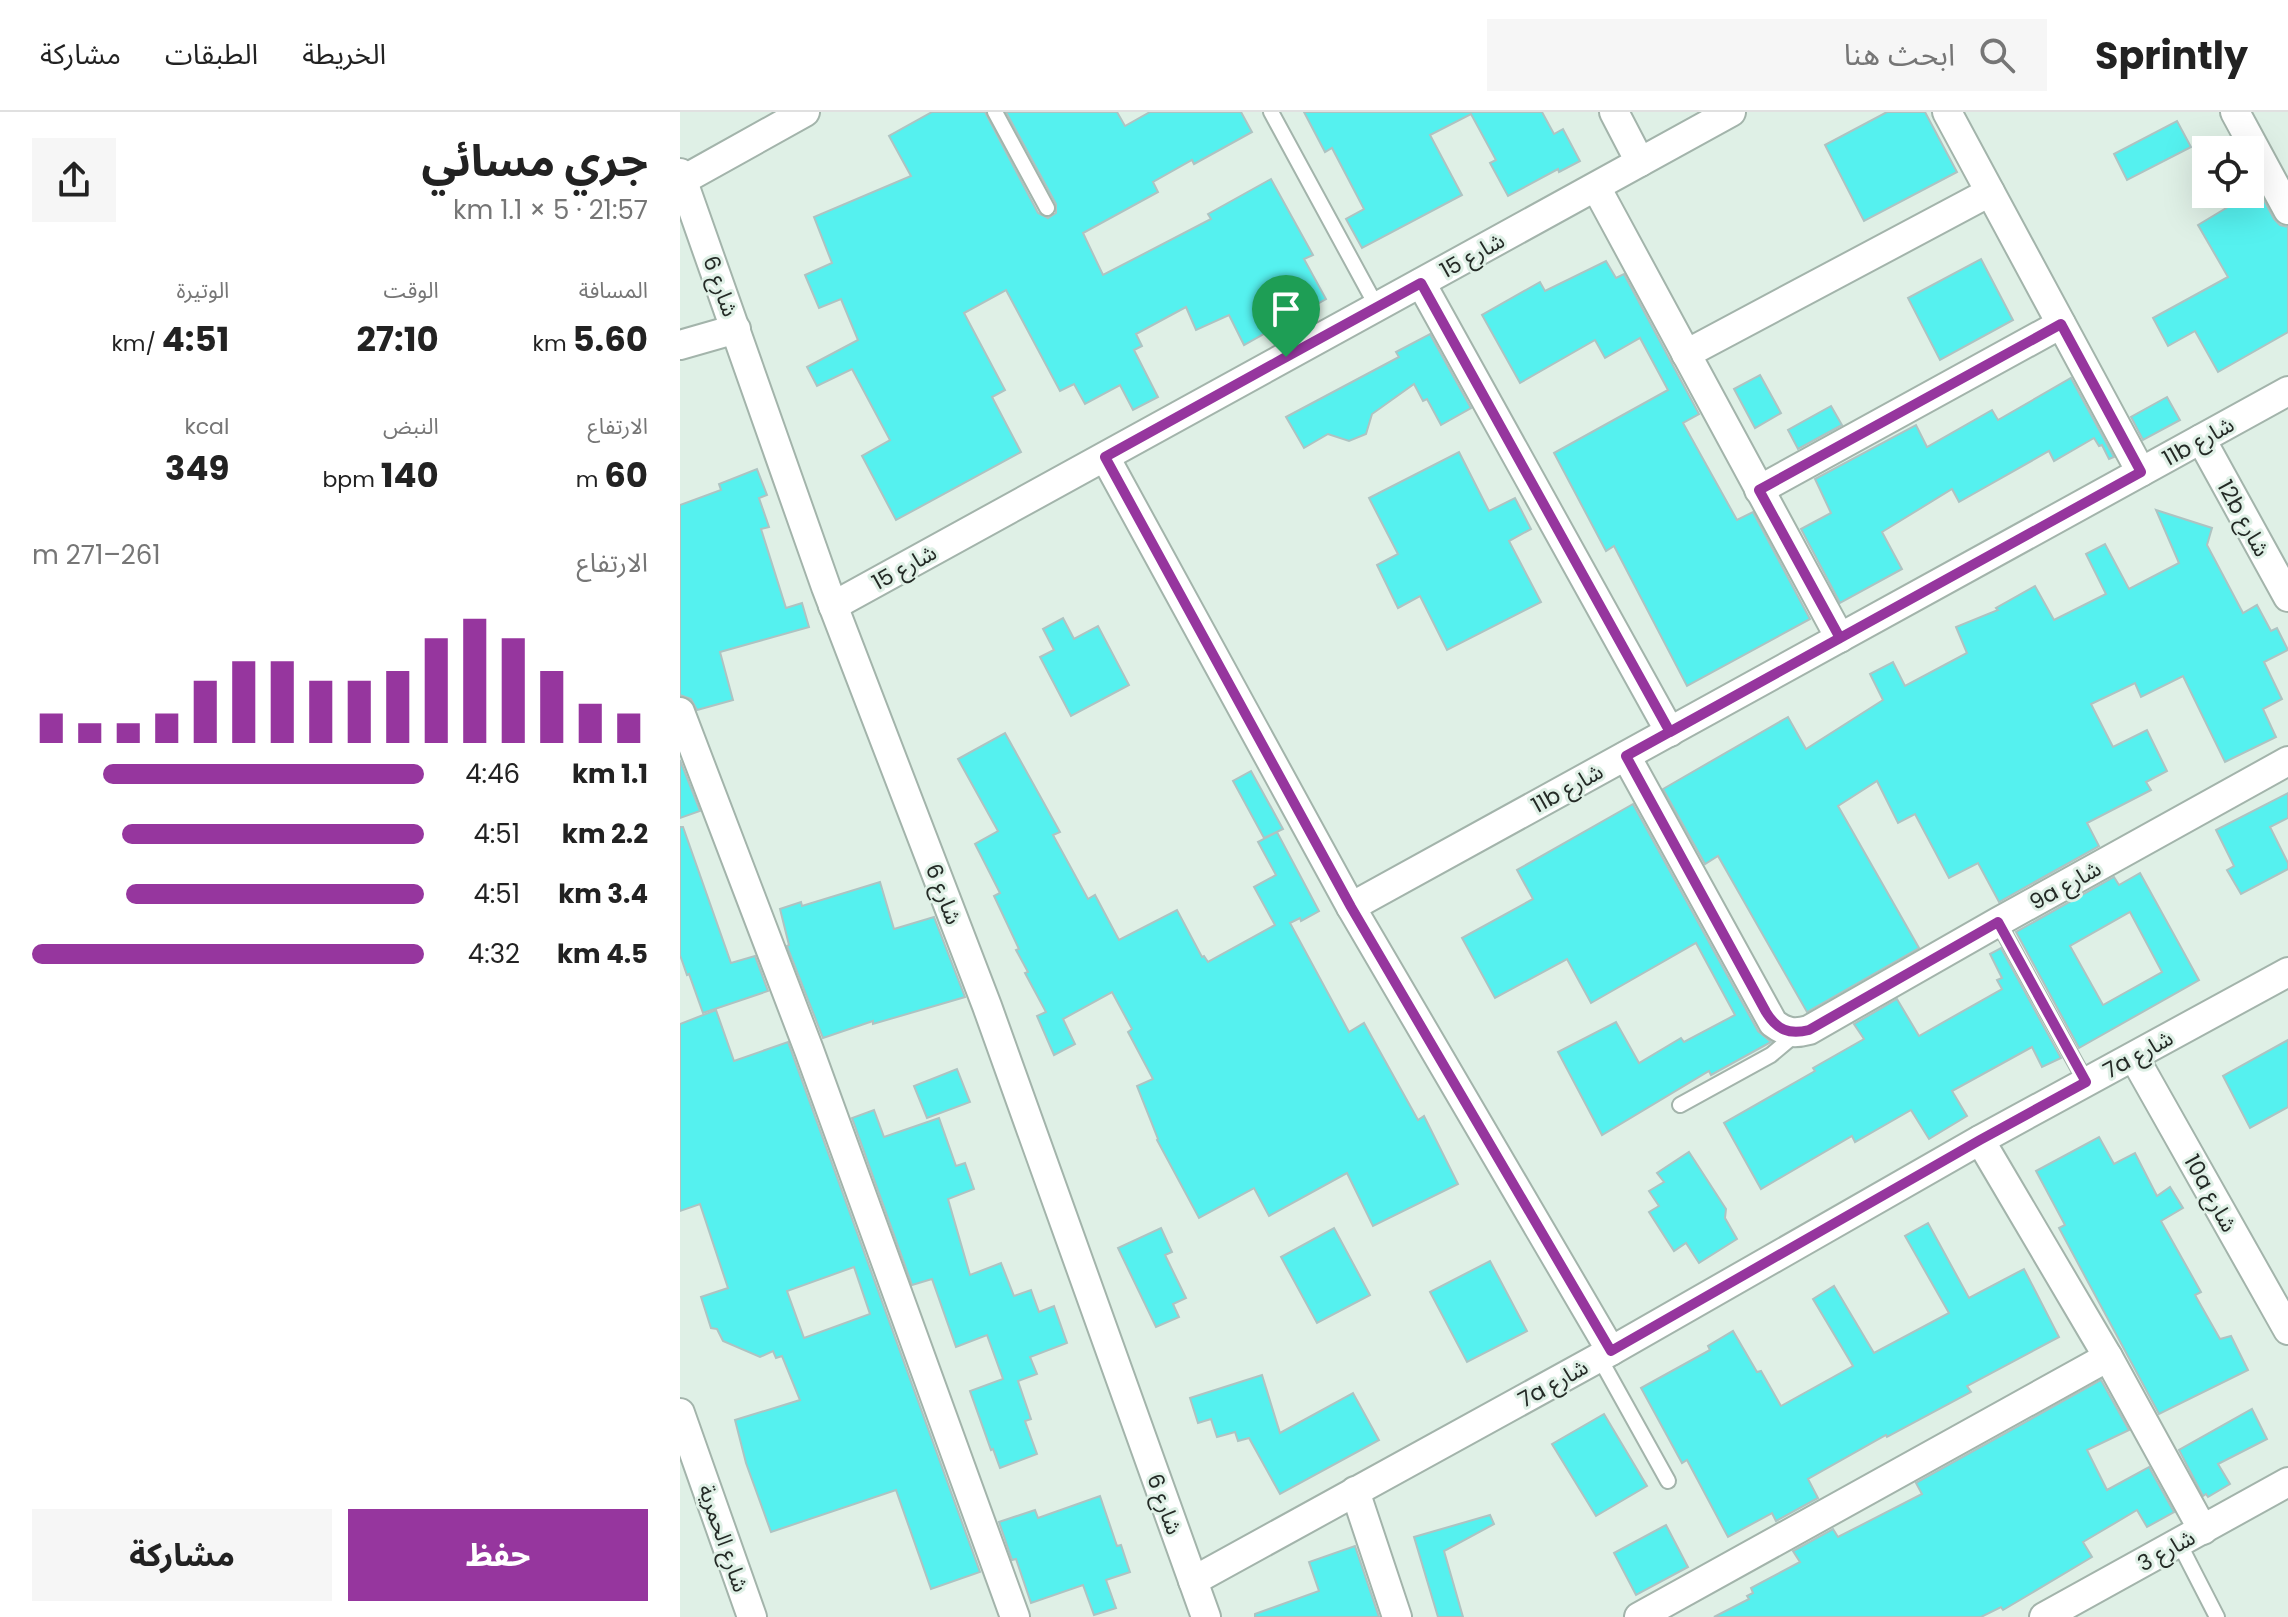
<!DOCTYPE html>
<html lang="ar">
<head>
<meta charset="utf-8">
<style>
  body { margin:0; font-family:Poppins,"Noto Sans Arabic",sans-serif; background:#f6f6f6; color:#222; direction:rtl; height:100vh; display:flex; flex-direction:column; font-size:30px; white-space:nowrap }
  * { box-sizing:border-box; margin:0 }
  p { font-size:26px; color:#767676 }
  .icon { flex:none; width:44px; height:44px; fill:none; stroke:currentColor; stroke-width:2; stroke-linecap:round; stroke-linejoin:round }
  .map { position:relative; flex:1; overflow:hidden; direction:ltr }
  .details { display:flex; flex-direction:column; background:#fff; width:680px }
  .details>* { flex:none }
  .fabs { position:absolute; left:1512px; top:24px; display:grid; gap:16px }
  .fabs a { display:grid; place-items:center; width:72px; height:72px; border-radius:0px; background:#fff; box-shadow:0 8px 32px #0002; font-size:40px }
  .pin { position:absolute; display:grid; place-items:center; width:68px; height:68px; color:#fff; margin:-82px -34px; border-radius:50% 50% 50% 0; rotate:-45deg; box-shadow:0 0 8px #0007 }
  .pin .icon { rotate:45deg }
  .round { display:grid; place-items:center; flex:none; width:84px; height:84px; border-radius:0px; background:#f6f6f6 }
  .head { display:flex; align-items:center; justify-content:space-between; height:136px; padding:0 32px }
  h1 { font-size:44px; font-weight:700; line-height:60px }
  .figures { display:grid; grid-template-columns:repeat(3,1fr); gap:12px; height:136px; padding:8px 32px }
  .figures div { display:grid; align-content:center }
  .figures b { font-size:34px; font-weight:700 }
  .figures small { font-size:22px; font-weight:400 }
  .figures p { font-size:22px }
  .chart { height:224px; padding:16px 32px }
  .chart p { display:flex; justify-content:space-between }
  .chart svg { width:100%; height:144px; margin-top:8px; stroke:#96369e; stroke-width:6 }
  .primary-button { display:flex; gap:16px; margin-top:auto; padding:16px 32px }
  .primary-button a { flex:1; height:92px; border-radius:0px; background:#96369e; color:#fff; font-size:32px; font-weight:700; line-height:92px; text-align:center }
  .primary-button a+a { background:#f6f6f6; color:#222 }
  ul { padding:0 32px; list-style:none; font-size:26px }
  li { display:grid; grid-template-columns:128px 96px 1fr; align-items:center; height:60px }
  li i { height:20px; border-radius:10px; background:#96369e }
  header { display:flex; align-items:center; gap:48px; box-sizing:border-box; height:112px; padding:0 40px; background:#fff; border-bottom:2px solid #e0e0e0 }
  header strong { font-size:38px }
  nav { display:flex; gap:44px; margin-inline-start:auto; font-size:28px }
  .search { width:560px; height:72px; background:#f6f6f6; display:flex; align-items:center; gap:20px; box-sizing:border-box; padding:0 28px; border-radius:0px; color:#767676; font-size:30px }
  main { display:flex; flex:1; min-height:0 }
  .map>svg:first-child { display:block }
  .building { fill:#55f1ef; stroke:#aec3c2; stroke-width:2; fill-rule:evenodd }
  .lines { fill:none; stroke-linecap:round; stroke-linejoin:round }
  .service-casing { stroke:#a3b4ab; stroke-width:18 }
  .minor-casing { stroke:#a3b4ab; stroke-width:32 }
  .service { stroke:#fff; stroke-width:14 }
  .minor { stroke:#fff; stroke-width:28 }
  .route-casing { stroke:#fff; stroke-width:16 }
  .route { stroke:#96369e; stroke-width:10 }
  .labels { text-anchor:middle; stroke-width:6; stroke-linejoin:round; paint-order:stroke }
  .street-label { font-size:22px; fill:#242a26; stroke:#dff0e6 }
</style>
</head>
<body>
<header>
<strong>Sprintly</strong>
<div class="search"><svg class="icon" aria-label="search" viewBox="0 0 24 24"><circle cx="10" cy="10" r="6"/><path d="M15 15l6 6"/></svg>ابحث هنا</div>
<nav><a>الخريطة</a><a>الطبقات</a><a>مشاركة</a></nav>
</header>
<main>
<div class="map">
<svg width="1608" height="1505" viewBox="0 0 1608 1505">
  <rect width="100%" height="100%" fill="#dff0e6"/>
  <g class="building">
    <polygon points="252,0 305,0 358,101 368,106 376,101 376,92 326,0 437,0 445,14 470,0 561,0 572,20 514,52 512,48 473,70 478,80 403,121 423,163 531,107 528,102 591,67 633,143 624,147 646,187 564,233 549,203 516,218 506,195 456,222 462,234 454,238 478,285 453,298 440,273 405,292 394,272 380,279 326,178 284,201 325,278 312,285 341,340 216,408 182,344 210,328 172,257 137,274 127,255 178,228 161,187 139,196 125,163 152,151 134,105 231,64 209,24"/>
    <polygon points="624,0 862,0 874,22 883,17 900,49 879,60 878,57 828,84 810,51 816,48 791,2 750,23 782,83 682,136 666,107 684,97 652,36 645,40"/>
    <polygon points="1207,0 1245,0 1277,60 1184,109 1145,33"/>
    <polygon points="1497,9 1511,35 1447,68 1434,42"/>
    <polygon points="1578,77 1594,107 1600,113 1608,115 1608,220 1538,260 1515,219 1488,234 1473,206 1548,165 1518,113"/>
    <polygon points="1301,147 1333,208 1260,248 1228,186"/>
    <polygon points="926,149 936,166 944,162 1019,302 1003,311 1057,408 1073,400 1130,507 1007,574 934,434 926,439 874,341 988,278 960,226 925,246 915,228 840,271 802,203 860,170 865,179"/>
    <polygon points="750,222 791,296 761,313 747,287 743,289 734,272 692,302 686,322 669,329 648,322 624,336 606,305 719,245 716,240"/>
    <polygon points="1080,263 1101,301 1075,316 1054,277"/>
    <polygon points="1391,266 1434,345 1429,347 1422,333 1419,334 1414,326 1374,349 1369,339 1279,390 1272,377 1202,420 1222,457 1160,491 1121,417 1151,401 1135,367 1236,313 1247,335 1312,298 1318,308"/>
    <polygon points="1487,285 1500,308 1463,328 1451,305"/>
    <polygon points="1151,294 1162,313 1118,337 1108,318"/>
    <polygon points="779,340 809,399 835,386 851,417 829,429 861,490 767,538 740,484 718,496 697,453 718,442 689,386"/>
    <polygon points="77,357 87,383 79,386 89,415 81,417 106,496 122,491 129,515 40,540 53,588 17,598 11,587 0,583 0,393 41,378 39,372"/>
    <polygon points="1476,398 1532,416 1527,433 1563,501 1577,493 1591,519 1597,516 1608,538 1584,550 1602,587 1583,597 1596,625 1545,650 1503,564 1461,585 1455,571 1411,592 1433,635 1467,618 1487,659 1466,670 1471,678 1407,711 1419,734 1319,790 1298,751 1269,766 1235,702 1218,711 1197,669 1158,694 1239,836 1127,900 1038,744 1025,752 983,677 1108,605 1126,637 1203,588 1190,562 1213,550 1225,574 1287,541 1276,515 1318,498 1316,496 1355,474 1374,508 1426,482 1406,442 1425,432 1449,477 1499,451"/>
    <polygon points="383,506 394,527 418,514 449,573 391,604 360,545 374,538 363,517"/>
    <polygon points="325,621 380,720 373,723 408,787 415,783 439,828 497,798 522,845 524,844 528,850 595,813 574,775 596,763 578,730 597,720 639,799 621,809 620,806 610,811 669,920 684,911 738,1008 744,1004 778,1072 693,1114 667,1061 589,1104 574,1076 519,1106 477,1028 478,1027 457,974 473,967 448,920 452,917 432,880 383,907 395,932 374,943 357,904 366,900 345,861 348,860 336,838 339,837 314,784 320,781 295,732 318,719 278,647"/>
    <polygon points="0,648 20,699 0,706"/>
    <polygon points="571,659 603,717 584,726 553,669"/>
    <polygon points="1608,681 1608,706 1590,715 1608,751 1608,757 1561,782 1547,758 1554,754 1536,718"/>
    <polygon points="953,692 1078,919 1091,930 1031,963 1029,959 922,1023 878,940 936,910 959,951 1001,926 1004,930 1055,903 1016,831 911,891 887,847 815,886 782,826 853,787 837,758"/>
    <polygon points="0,715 3,715 51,851 75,844 88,879 23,901 9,862 7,863 0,843"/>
    <path d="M1460,761L1519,868L1399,936L1336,820L1434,765L1439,773ZM1450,800L1482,860L1423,893L1390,834Z"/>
    <polygon points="200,770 214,817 254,805 285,885 193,912 193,909 143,926 107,834 109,833 100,797 121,790 122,794"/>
    <polygon points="1321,836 1381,946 1362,955 1352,935 1272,979 1287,1004 1249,1027 1231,998 1175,1030 1172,1024 1081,1077 1044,1011 1135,959 1133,956 1184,927 1174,912 1217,887 1239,924 1322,877 1317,868 1322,866 1310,842"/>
    <path d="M36,898L54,949L108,930L300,1460L251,1477L216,1378L91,1420L66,1351L55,1308L120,1288L102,1244L96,1246L93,1239L80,1245L43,1229L37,1217L31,1216L21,1185L48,1176L20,1092L0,1099V912ZM174,1155L190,1202L124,1226L107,1179Z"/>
    <polygon points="1608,928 1608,995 1570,1016 1543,964"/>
    <polygon points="277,957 290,990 247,1006 234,974"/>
    <polygon points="194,998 204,1025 259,1006 276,1054 285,1051 294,1077 268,1087 290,1163 321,1151 334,1184 351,1178 359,1200 374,1194 387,1231 350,1245 357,1262 338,1269 351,1307 345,1309 357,1342 320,1356 313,1337 311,1338 290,1279 323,1267 307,1223 276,1235 252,1167 232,1173 172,1006"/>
    <polygon points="1419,1025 1434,1052 1455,1041 1477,1084 1490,1075 1503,1096 1481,1109 1521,1180 1515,1183 1540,1227 1551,1224 1568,1258 1479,1302 1379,1116 1385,1113 1356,1059"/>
    <polygon points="1009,1040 1046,1097 1045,1106 1057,1127 1019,1151 1006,1131 994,1139 969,1100 979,1094 969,1079 984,1070 977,1061"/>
    <polygon points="1248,1111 1289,1186 1344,1157 1379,1225 1287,1274 1291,1280 1207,1325 1206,1323 1128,1367 1138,1386 1096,1409 1092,1401 1048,1425 1007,1348 1002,1351 961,1276 1030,1238 1028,1234 1053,1219 1077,1260 1081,1259 1101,1294 1173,1254 1133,1187 1154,1174 1194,1241 1269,1201 1225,1124"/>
    <polygon points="481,1116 492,1140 485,1143 506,1186 493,1192 499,1205 476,1215 438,1136"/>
    <polygon points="654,1116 690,1183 637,1211 601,1145"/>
    <polygon points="810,1149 847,1219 787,1250 750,1180"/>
    <polygon points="582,1263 600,1321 673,1281 699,1328 600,1382 569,1326 558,1329 555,1320 537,1325 531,1307 518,1311 510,1286"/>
    <polygon points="1421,1268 1449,1318 1407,1338 1427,1378 1469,1355 1494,1400 1467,1415 1457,1398 1403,1430 1412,1445 1323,1498 1321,1495 1301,1505 1034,1505 1069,1487 1067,1484 1073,1481 1071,1476 1120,1450 1113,1439 1153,1417 1158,1425 1242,1382 1236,1371"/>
    <polygon points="1572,1297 1587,1327 1538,1352 1550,1372 1528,1385 1526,1382 1523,1384 1499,1338"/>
    <polygon points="924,1302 967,1374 916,1404 872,1332"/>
    <polygon points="420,1384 437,1434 441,1433 450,1460 426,1468 436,1496 414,1503 403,1473 351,1491 336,1447 332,1448 319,1410 355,1398 358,1406"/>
    <polygon points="810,1403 814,1412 764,1439 783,1505 758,1505 734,1425"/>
    <polygon points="986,1413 1008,1455 956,1483 934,1441"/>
    <polygon points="675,1434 699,1505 575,1505 575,1502 639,1479 629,1450"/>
  </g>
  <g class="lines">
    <g class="service-casing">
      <g id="service">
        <polyline points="315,0 367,96"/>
        <polyline points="591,0 697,195"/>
        <polyline points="1318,810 1406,970"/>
        <polyline points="1000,993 1091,943 1116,922"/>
        <polyline points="919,1245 988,1369"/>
        <polyline points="1499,1431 1537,1505"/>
      </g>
    </g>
    <g class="minor-casing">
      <g id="minor">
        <polyline points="934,0 960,50"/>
        <polyline points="1267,0 1461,360"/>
        <polyline points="1555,0 1608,98"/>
        <polyline points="0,61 146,475 307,894 526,1505"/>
        <polyline points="3,68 125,0"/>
        <polyline points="916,75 1160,526"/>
        <polyline points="741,171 990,620"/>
        <polyline points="0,233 56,217"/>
        <polyline points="1006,242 1310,80"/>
        <polyline points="1521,327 1608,485"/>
        <polyline points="425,345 671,795 931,1239"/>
        <polyline points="1079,378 1381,212"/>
        <polyline points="153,494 1051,0"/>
        <polyline points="0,600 129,938 335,1505"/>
        <path d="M946,644L1093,911C1106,921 1114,922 1129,918L1318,810L1608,649"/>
        <polyline points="671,795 1608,279"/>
        <polyline points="1454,945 1608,1218"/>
        <polyline points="1300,1028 1428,1245 1523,1418"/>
        <polyline points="0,1301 72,1505"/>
        <polyline points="675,1379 717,1505"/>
        <polyline points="513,1469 931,1239 1300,1028 1608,860"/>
        <polyline points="959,1505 1428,1245"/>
        <polyline points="1364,1505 1608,1370"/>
      </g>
    </g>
    <use href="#service" class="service"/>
    <use href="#minor" class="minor"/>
  </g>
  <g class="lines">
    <g class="route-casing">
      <path id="route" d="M606,245L425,345L671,795L931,1239L1300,1028L1406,970L1318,810L1129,918C1109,923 1097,918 1086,900L946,644C1117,549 1289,455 1461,360L1381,212L1079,378L1160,526L990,620L741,171L606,245"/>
    </g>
    <use href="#route" class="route"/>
  </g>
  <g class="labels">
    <g class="street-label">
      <text transform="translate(792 143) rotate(-29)" y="8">شارع 15</text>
      <text transform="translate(41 174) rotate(70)" y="8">شارع 6</text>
      <text transform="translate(1518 329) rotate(-29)" y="8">11b شارع</text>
      <text transform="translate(1564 406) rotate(61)" y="8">12b شارع</text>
      <text transform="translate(224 455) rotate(-29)" y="8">شارع 15</text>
      <text transform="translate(887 676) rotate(-29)" y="8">11b شارع</text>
      <text transform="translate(1385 773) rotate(-29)" y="8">9a شارع</text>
      <text transform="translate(264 782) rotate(69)" y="8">شارع 6</text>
      <text transform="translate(1458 942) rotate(-29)" y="8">7a شارع</text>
      <text transform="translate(1531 1081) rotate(61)" y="8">10a شارع</text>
      <text transform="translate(873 1271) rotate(-29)" y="8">7a شارع</text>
      <text transform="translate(485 1392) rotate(70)" y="8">شارع 6</text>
      <text transform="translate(44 1426) rotate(71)" y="8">شارع الحمرية</text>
      <text transform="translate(1486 1438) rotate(-29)" y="8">شارع 3</text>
    </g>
  </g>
</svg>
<div class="fabs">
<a><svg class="icon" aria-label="locate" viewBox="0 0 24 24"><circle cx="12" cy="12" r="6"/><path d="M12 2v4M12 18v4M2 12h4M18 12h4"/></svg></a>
</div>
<div class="pin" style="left:606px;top:245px;background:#1e9e55"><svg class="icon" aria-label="arrive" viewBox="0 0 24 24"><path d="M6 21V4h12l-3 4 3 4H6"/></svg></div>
</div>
<section class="details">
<div class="head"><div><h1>جري مسائي</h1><p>21:57 · 5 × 1.1 km</p></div><a class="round"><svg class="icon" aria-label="share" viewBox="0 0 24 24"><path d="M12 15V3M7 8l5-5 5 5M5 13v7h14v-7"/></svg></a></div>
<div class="figures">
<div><p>المسافة</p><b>5.60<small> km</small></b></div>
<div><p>الوقت</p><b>27:10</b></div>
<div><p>الوتيرة</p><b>4:51<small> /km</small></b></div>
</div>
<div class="figures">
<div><p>الارتفاع</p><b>60<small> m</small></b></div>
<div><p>النبض</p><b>140<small> bpm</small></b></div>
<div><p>kcal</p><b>349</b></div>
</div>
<div class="chart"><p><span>الارتفاع</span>261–271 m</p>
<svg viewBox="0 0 160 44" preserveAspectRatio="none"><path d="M5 44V35M15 44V38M25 44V38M35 44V35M45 44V25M55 44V19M65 44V19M75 44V25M85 44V25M95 44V22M105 44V12M115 44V6M125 44V12M135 44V22M145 44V32M155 44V35"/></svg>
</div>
<ul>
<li><b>1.1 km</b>4:46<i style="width:82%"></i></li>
<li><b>2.2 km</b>4:51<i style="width:77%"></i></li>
<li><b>3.4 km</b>4:51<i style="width:76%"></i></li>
<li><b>4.5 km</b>4:32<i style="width:100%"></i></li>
</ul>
<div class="primary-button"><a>حفظ</a><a>مشاركة</a></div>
</section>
</main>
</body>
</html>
